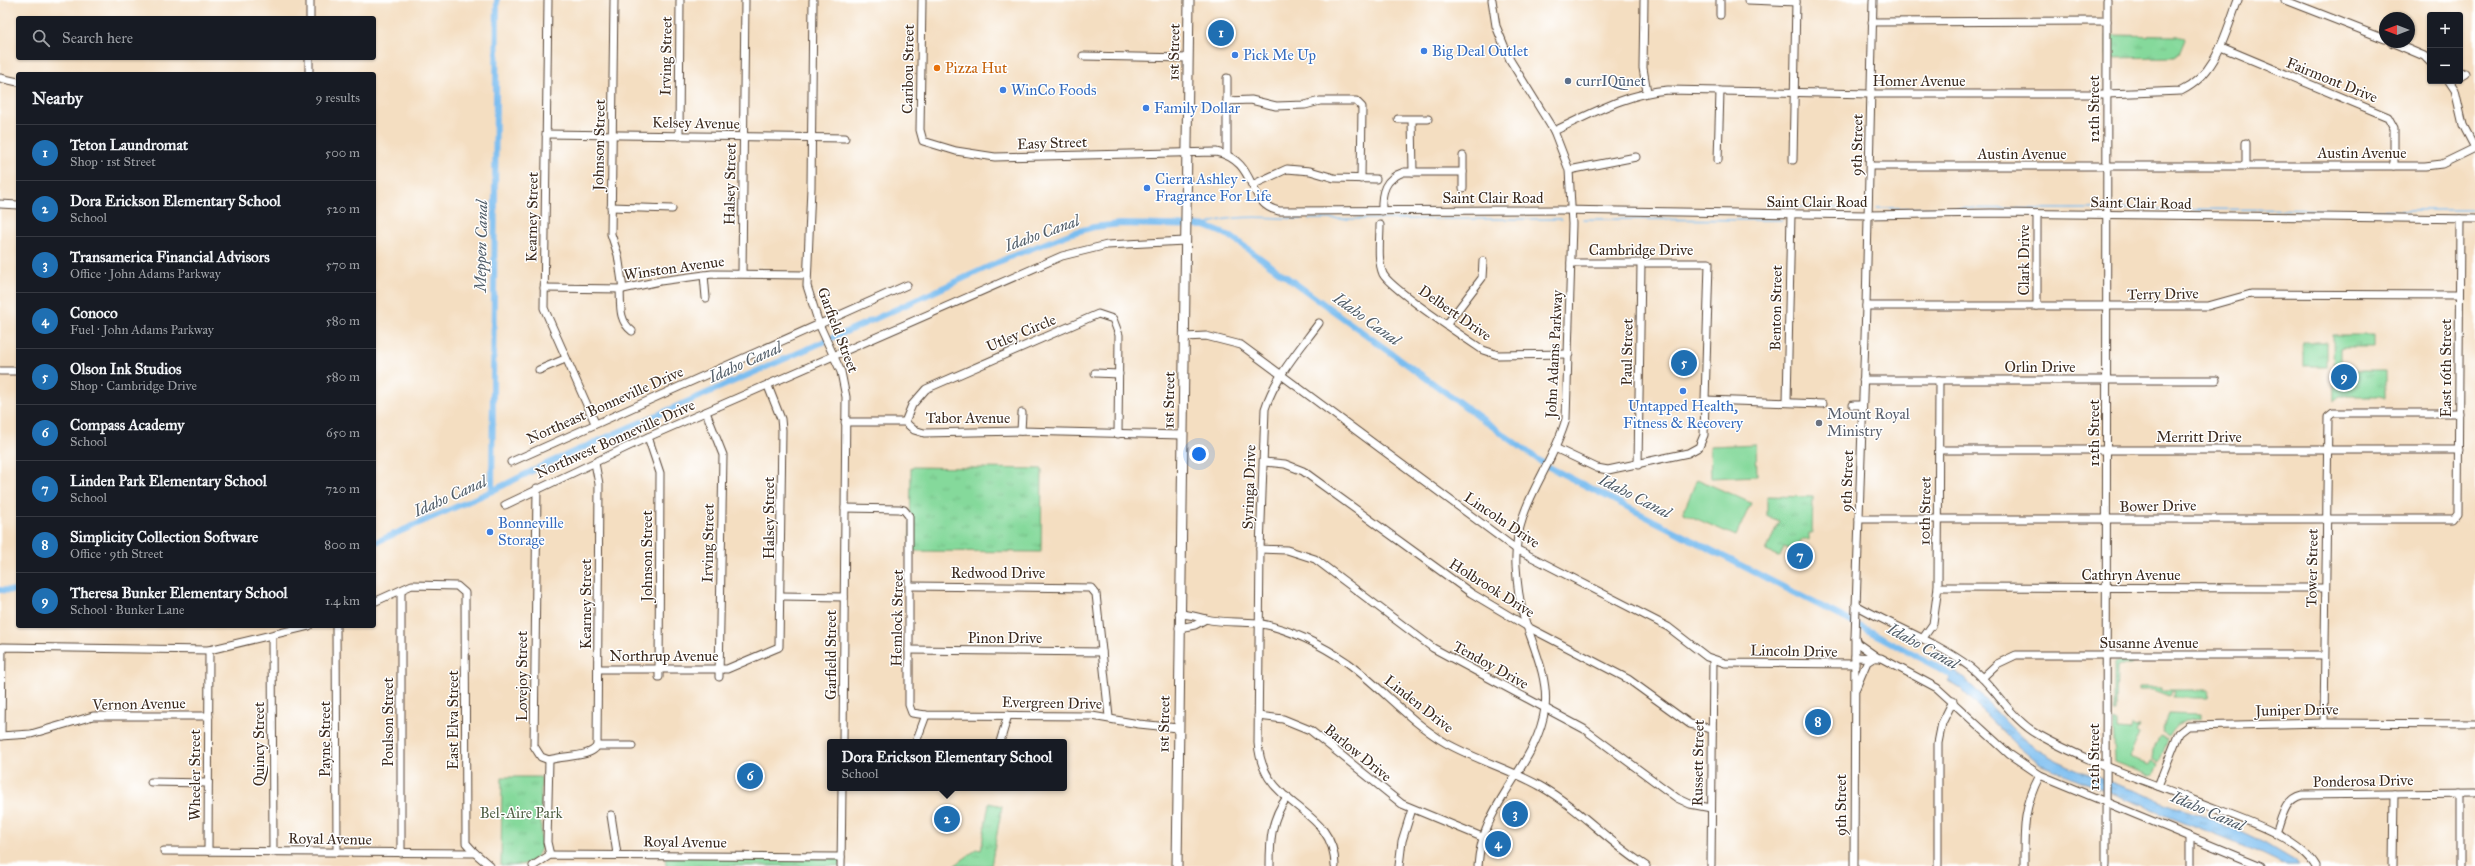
<!DOCTYPE html>
<meta charset="utf-8">
<style>
:root{--surface:#171b24;--page:#242831;--text:#f1f3f6;--muted:#9ea1a6;--line:#363941;--accent:#1f6fb2}
body{margin:0;font-family:"IM FELL Great Primer",serif;background:var(--page);color:var(--text)}
.controls{position:absolute;right:12px;top:12px;display:grid;overflow:hidden;border-radius:4px;box-shadow:0 1px 3px #0004}
.controls button{width:36px;height:36px;display:grid;place-items:center;padding:0;border:0;border-bottom:1px solid var(--line);background:var(--surface);color:var(--text);font:20px sans-serif}
.compass{position:absolute;left:2379px;top:12px;width:36px;height:36px;border-radius:50%;background:var(--surface);box-shadow:0 1px 3px #0004;rotate:270deg}
.you{position:absolute;left:1199px;top:454px;width:14px;height:14px;margin:-10px;border:3px solid #fff;border-radius:50%;background:#1a73e8;box-shadow:0 0 0 6px #1a73e833}
.badge{display:grid;place-items:center;width:26px;height:26px;border-radius:50%;background:var(--accent);color:#fff;font-size:13px;font-weight:700}
.pin{position:absolute;translate:-50% -50%;border:2px solid #fff;box-shadow:0 1px 4px #0006}
.popup{position:absolute;left:827px;top:739px;width:240px;height:52px;box-sizing:border-box;display:grid;place-content:center;border-radius:4px;background:var(--surface);filter:drop-shadow(0 1px 3px #0005);font-size:13px;white-space:nowrap;color:var(--muted)}
.popup b{font-size:15px;color:var(--text)}
.popup::after{content:'';position:absolute;left:50%;top:100%;margin-left:-8px;border:8px solid transparent;border-top-color:var(--surface)}
.list{margin:0;padding:0;list-style:none}
h2{display:flex;justify-content:space-between;align-items:center;height:52px;margin:0;padding:0 16px;font-size:17px}
h2 small{font-size:13px;font-weight:400;color:var(--muted)}
.list li{display:grid;grid-template-columns:26px 1fr auto;gap:12px;align-items:center;box-sizing:border-box;height:56px;padding:0 16px;border-top:1px solid var(--line)}
.list b{display:block;font-size:15px;white-space:nowrap}
.list p{margin:0;font-size:13px;white-space:nowrap;color:var(--muted)}
.list em{font-size:13px;font-style:normal;color:var(--muted)}
.icon{flex:none;width:22px;height:22px;fill:none;stroke:currentColor;stroke-width:2;stroke-linecap:round;stroke-linejoin:round}
.map{position:relative;flex:none;width:2475px;height:866px;overflow:hidden}
.search{position:absolute;background:var(--surface);box-shadow:0 1px 3px #0004;left:16px;top:16px;width:360px;height:44px;display:flex;align-items:center;gap:10px;box-sizing:border-box;padding:0 14px;border-radius:4px;color:var(--muted);font-size:15px}
.panel{position:absolute;background:var(--surface);box-shadow:0 1px 3px #0004;left:16px;top:72px;width:360px;height:556px;border-radius:4px}
.map>svg:first-child{display:block}
</style>
<div class="map">
<svg width="2475" height="866" viewBox="0 0 2475 866">
<defs>
<pattern id="park-tufts" width="24" height="20" patternUnits="userSpaceOnUse"><rect width="24" height="20" fill="#85d99b"/><path d="M3 7l-1-3M5 7V3M7 7l1-3M15 17l-1-3M17 17v-4M19 17l1-3" fill="none" stroke="#74ba85"/></pattern>
<pattern id="water-ripples" width="26" height="14" patternUnits="userSpaceOnUse"><rect width="26" height="14" fill="#7abdf0"/><path d="M2 4q2-2 4 0t4 0M15 11q2-2 4 0t4 0" fill="none" stroke="#659ac2"/></pattern>
</defs>
<rect width="100%" height="100%" fill="#fff"/>
<filter id="ink" filterUnits="userSpaceOnUse"><feTurbulence type="fractalNoise" baseFrequency=".025" numOctaves="2"/><feDisplacementMap in="SourceGraphic" scale="8" xChannelSelector="R" yChannelSelector="G"/><feConvolveMatrix kernelMatrix="1 2 1 2 8 2 1 2 1" color-interpolation-filters="sRGB"/></filter>
<filter id="wash" filterUnits="userSpaceOnUse"><feTurbulence type="fractalNoise" baseFrequency=".012" numOctaves="4" result="noise"/><feDisplacementMap in="SourceGraphic" scale="16" xChannelSelector="R" yChannelSelector="G"/><feGaussianBlur stdDeviation="0.9" result="paint"/><feColorMatrix in="noise" values="0 0 0 0 0 0 0 0 0 0 0 0 0 0 0 0 0 1.4 0 .05"/><feComposite in="paint" operator="in"/></filter>
<g filter="url(#wash)">
<rect width="100%" height="100%" fill="#f4dec1"/>
<!-- grass -->
<g fill="#85d99b" stroke="#60825c">
<path d="M1756,444l1,32 -46,2 -1,-32z"/>
<path d="M1697,479l54,24 -15,33 -53,-23z"/>
<path d="M2114,662h20l-2,4h-15l-1,45h-2z"/>
<path d="M2139,687h23v3h47l-1,8h-35l2,-6 -3,-1 -2,5 -16,-6h-15z"/>
<path d="M2168,713l33,1v4c-16,1 -24,5 -32,19l-7,-4z"/>
<path d="M2113,720l4,2v7l14,1 1,-5 4,2 4,-2 -3,6 3,2 -11,25 20,7 2,-4 7,3 -4,10 -5,1 -34,-13z"/>
<path d="M2160,737l8,3 -9,22 -7,-3 1,-10z"/>
</g>
<!-- park -->
<g fill="url(#park-tufts)" stroke="#60825c">
<path d="M2107,35l74,1 5,1 -7,17 -4,3 -68,1z"/>
<path d="M2333,335h41v13h-33v23h44v27l-5,-2h-41l-5,6z"/>
<rect x="2303" y="342" width="23" height="24"/>
<path d="M911,467l131,2 -1,83 -131,-1z"/>
<path d="M1767,496l46,1 -1,36h-3v7h-8l-5,12 -12,-5 -4,10 -14,-6 13,-30 -12,-5z"/>
<path d="M502,777h39v71c-6,18 -24,18 -40,18z"/>
<path d="M989,803l13,3 -11,60h-37l23,-17 4,1z"/>
<path d="M665,854l176,3v9h-175z"/>
</g>
<!-- water -->
<path fill="url(#water-ripples)" stroke="#5a7487" d="M1954,671c32,23 54,61 86,80 37,23 88,35 128,53 16,7 46,12 58,24h8l31,15 30,18 4,5h-12l-35,-17 -213,-85 -25,-21 -53,-54 -13,-8z"/>
<g fill="none" stroke-linecap="round" stroke-linejoin="round">
<!-- stream -->
<g stroke="#7abdf0" stroke-width="1.5">
<path d="M1792,207l59,1"/>
<path d="M1877,208l219,1"/>
<path d="M2114,209l357,1"/>
<path d="M1309,219h252"/>
<path d="M1583,219l199,1"/>
<path d="M1205,226c19,-13 73,-8 97,-7"/>
</g>
<!-- canal -->
<g stroke="#7abdf0" stroke-width="6">
<path d="M492,491l5,-491"/>
<path d="M374,543l118,-52 54,-27 320,-141 146,-67 60,-23 22,-6 26,-3 85,2 25,10 317,230 299,153 88,46 24,15"/>
<path d="M0,590l18,1"/>
</g>
</g>
</g>
<g filter="url(#ink)">
<g fill="none" stroke-linecap="round" stroke-linejoin="round">
<defs>
<g id="minor">
<path d="M548,0l-4,308 51,115"/>
<path d="M614,0l-3,234 7,21 5,34"/>
<path d="M813,0l-2,187 -4,99 12,38 22,48 5,25 -3,345"/>
<path d="M922,0l-2,130 3,11 33,10 39,6 221,-5c43,9 29,52 63,59l281,-1 308,5 123,-2 484,6"/>
<path d="M1644,0l-1,68 4,24"/>
<path d="M1748,0l48,2"/>
<path d="M2285,0l100,39"/>
<path d="M1720,15v-15"/>
<path d="M310,18v-18"/>
<path d="M1872,22l235,-1"/>
<path d="M2391,42l33,14 6,6"/>
<path d="M2221,47l167,70 6,11v38"/>
<path d="M1083,56l105,2"/>
<path d="M309,74v-16"/>
<path d="M2460,76l5,-3"/>
<path d="M0,78l18,4"/>
<path d="M2449,81l6,9 8,35 12,23"/>
<path d="M1227,101l24,-1 25,6 29,-1 15,-4h36l6,6 -1,72"/>
<path d="M1398,119h30"/>
<path d="M1412,120l1,52"/>
<path d="M1554,131c37,-17 73,-38 114,-41l203,4h236l74,-3c36,-17 44,-57 57,-91"/>
<path d="M546,134l299,4"/>
<path d="M679,136l1,-136"/>
<path d="M1227,155v-77"/>
<path d="M1463,156v32"/>
<path d="M1718,160l2,-69"/>
<path d="M1793,160l3,-160"/>
<path d="M2246,165v-22"/>
<path d="M1870,166h555l17,-2 33,-16"/>
<path d="M1569,170l67,-13"/>
<path d="M1252,185l35,-16 23,2 24,7 42,1"/>
<path d="M0,204l18,1"/>
<path d="M611,207l61,2"/>
<path d="M1382,211c-1,-19 3,-33 22,-39h59"/>
<path d="M1380,225c0,15 -3,35 3,49 7,14 82,64 100,76l15,5 71,-1"/>
<path d="M742,273l3,-273"/>
<path d="M704,275l2,23"/>
<path d="M544,288l79,1 37,-8 52,-7 95,1"/>
<path d="M620,289c1,16 -2,31 12,42"/>
<path d="M1866,306h342l43,-12 208,1"/>
<path d="M2037,306v-92"/>
<path d="M1319,323c-20,27 -44,54 -54,86l-5,140 -2,194c1,13 4,24 11,35 22,33 66,41 66,88"/>
<path d="M1447,324l35,-46 1,-17"/>
<path d="M1184,337l22,-1 35,9 275,204 152,78 39,30 18,6 130,1"/>
<path d="M539,370l26,-11"/>
<path d="M0,371h18"/>
<path d="M1095,373l24,1"/>
<path d="M1863,380h353"/>
<path d="M1705,400l118,4"/>
<path d="M1787,402l4,-188"/>
<path d="M1853,405h9"/>
<path d="M706,412l17,43 -4,222"/>
<path d="M845,422h60l9,8 10,3 97,-2 161,4"/>
<path d="M905,422l7,-17 14,-16 172,-75 15,5 6,16 -1,99"/>
<path d="M1021,431l1,-18"/>
<path d="M648,437l12,36 -1,204"/>
<path d="M1555,448l42,20 11,2 80,-17 11,-6 5,-12 5,-172h-138"/>
<path d="M1939,450h520"/>
<path d="M511,462l396,-177"/>
<path d="M1264,462l21,2 18,7 168,122 57,34 100,52 62,45 22,5"/>
<path d="M595,463l4,21 -2,262"/>
<path d="M1638,465l3,-201"/>
<path d="M537,488l-3,258 7,11 8,3"/>
<path d="M505,505l143,-68 414,-181 45,-11 78,-4"/>
<path d="M845,508l54,1 5,1 5,6v189l3,8 14,2 166,1 47,8 39,4"/>
<path d="M1859,519h595l4,-5 2,-295"/>
<path d="M1260,549l27,1 28,9 118,89 151,81 93,69 13,6 21,4"/>
<path d="M910,586l181,2 5,6 13,123"/>
<path d="M1938,587l387,1"/>
<path d="M781,596l63,1"/>
<path d="M374,602l38,-17 45,1 8,7 1,250 9,10"/>
<path d="M1856,605c38,22 79,36 114,62 26,20 40,52 69,68 48,27 103,44 154,65 34,14 105,34 123,66"/>
<path d="M1179,614c10,0 17,3 27,5 15,4 34,2 51,4 31,5 65,22 91,40 34,25 61,58 98,80 30,17 64,26 94,43 39,22 68,56 106,80"/>
<path d="M336,626l1,226"/>
<path d="M1179,628l16,-3 11,-6"/>
<path d="M272,636l1,216"/>
<path d="M1855,638l2,5 20,14"/>
<path d="M1923,638l10,-14 5,-37 1,-207"/>
<path d="M909,650l193,2"/>
<path d="M1855,657l26,1 56,30 72,66 31,21 221,91"/>
<path d="M598,669h129l52,-22 3,-217 -1,-11 -13,-33"/>
<path d="M1982,678l15,-14 19,-9h308"/>
<path d="M1856,688l11,-26 8,-5"/>
<path d="M1258,716l25,3 27,11 92,74 80,33"/>
<path d="M2324,723l4,-306 5,-4h126"/>
<path d="M0,736l31,-2 62,-18h116"/>
<path d="M1,736l1,-89 207,3 100,-24"/>
<path d="M916,742l10,-27"/>
<path d="M1000,742l8,-27"/>
<path d="M549,760l-2,82 3,13"/>
<path d="M549,760c14,-5 41,-2 48,-14h35"/>
<path d="M151,782l57,1"/>
<path d="M2158,786l21,-53 9,-7 136,-3 151,1"/>
<path d="M2460,793v73"/>
<path d="M611,815l6,39"/>
<path d="M2276,834c6,-16 8,-35 26,-39l173,-2"/>
<path d="M2190,838v28"/>
<path d="M164,851l311,2 15,13"/>
<path d="M208,851l1,-201"/>
<path d="M401,853v-262"/>
<path d="M533,866l17,-11 291,2"/>
<path d="M841,866l1,-78"/>
<path d="M1270,866c0,-27 1,-47 17,-69"/>
<path d="M1399,866l3,-25 10,-32"/>
<path d="M1478,866c4,-65 59,-99 67,-158 4,-31 -13,-64 -22,-94 -4,-15 -6,-32 -7,-48 -3,-60 35,-94 50,-147l6,-195 -3,-54 -15,-39 -44,-71 -14,-34 -4,-26"/>
<path d="M1711,866l2,-206"/>
<path d="M1854,866l1,-228 11,-332 7,-306"/>
<path d="M1938,866v-123l4,-20 11,-22"/>
<path d="M2024,866c0,-36 -1,-59 16,-91"/>
<path d="M2106,866l1,-866"/>
<path d="M2393,866l1,-72"/>
</g>
<path id="major" d="M1177,866l12,-866"/>
</defs>
<!-- minor casing -->
<use href="#minor" stroke="#574536" stroke-width="9"/>
<!-- major casing -->
<use href="#major" stroke="#574536" stroke-width="11"/>
<!-- minor -->
<use href="#minor" stroke="#fff" stroke-width="7"/>
<!-- major -->
<use href="#major" stroke="#fff" stroke-width="9"/>
</g>
</g>
<!-- markers -->
<g fill="#3f7fe0" stroke="#fff" stroke-width="1.5">
<circle cx="1424" cy="51" r="4"/>
<circle cx="1235" cy="55" r="4"/>
<circle cx="1003" cy="90" r="4"/>
<circle cx="1146" cy="108" r="4"/>
<circle cx="1147" cy="188" r="4"/>
<circle cx="1683" cy="391" r="4"/>
<circle cx="490" cy="532" r="4"/>
</g>
<circle fill="#e8710a" stroke="#fff" stroke-width="1.5" cx="937" cy="68" r="4"/>
<circle fill="#5c6f8a" stroke="#fff" stroke-width="1.5" cx="1568" cy="81" r="4"/>
<circle fill="#6b7280" stroke="#fff" stroke-width="1.5" cx="1819" cy="423" r="4"/>
<g text-anchor="middle" dominant-baseline="central" stroke-width="3" stroke-linejoin="round" paint-order="stroke">
<!-- shop labels -->
<g font-size="15" fill="#366cbe" stroke="#fff" text-anchor="start">
<text x="1432" y="51">Big Deal Outlet</text>
<text x="1243" y="55">Pick Me Up</text>
<text x="1011" y="90">WinCo Foods</text>
<text x="1154" y="108">Family Dollar</text>
<text x="1155" y="179">Cierra Ashley -<tspan x="1155" dy="17">Fragrance For Life</tspan></text>
<text x="1683" y="406" text-anchor="middle">Untapped Health,<tspan x="1683" dy="17">Fitness &amp; Recovery</tspan></text>
<text x="498" y="523">Bonneville<tspan x="498" dy="17">Storage</tspan></text>
</g>
<!-- street labels -->
<g font-size="15" fill="#3b2a1e" stroke="#fff">
<text transform="translate(1174 52) rotate(-89)">1st Street</text>
<text transform="translate(666 56) rotate(-89)">Irving Street</text>
<text transform="translate(908 69) rotate(-89)">Caribou Street</text>
<text transform="translate(2332 80) rotate(22)">Fairmont Drive</text>
<text x="1919" y="81">Homer Avenue</text>
<text transform="translate(2094 109) rotate(-90)">12th Street</text>
<text transform="translate(696 123) rotate(1)">Kelsey Avenue</text>
<text transform="translate(1052 143) rotate(-2)">Easy Street</text>
<text transform="translate(599 145) rotate(-89)">Johnson Street</text>
<text transform="translate(1857 145) rotate(-89)">9th Street</text>
<text x="2362" y="153">Austin Avenue</text>
<text x="2022" y="154">Austin Avenue</text>
<text transform="translate(730 184) rotate(-89)">Halsey Street</text>
<text x="1493" y="198">Saint Clair Road</text>
<text x="1817" y="202">Saint Clair Road</text>
<text transform="translate(2141 203) rotate(1)">Saint Clair Road</text>
<text transform="translate(532 217) rotate(-89)">Kearney Street</text>
<text x="1641" y="250">Cambridge Drive</text>
<text transform="translate(2024 260) rotate(-90)">Clark Drive</text>
<text transform="translate(674 268) rotate(-8)">Winston Avenue</text>
<text transform="translate(2163 294) rotate(-1)">Terry Drive</text>
<text transform="translate(1776 308) rotate(-89)">Benton Street</text>
<text transform="translate(1455 313) rotate(35)">Delbert Drive</text>
<text transform="translate(838 330) rotate(69)">Garfield Street</text>
<text transform="translate(1021 333) rotate(-23)">Utley Circle</text>
<text transform="translate(1627 352) rotate(-89)">Paul Street</text>
<text transform="translate(1554 354) rotate(-87)">John Adams Parkway</text>
<text x="2040" y="367">Orlin Drive</text>
<text transform="translate(2446 368) rotate(-90)">East 16th Street</text>
<text transform="translate(1169 400) rotate(-89)">1st Street</text>
<text transform="translate(605 405) rotate(-24)">Northeast Bonneville Drive</text>
<text x="968" y="418">Tabor Avenue</text>
<text transform="translate(2094 433) rotate(-90)">12th Street</text>
<text x="2199" y="437">Merritt Drive</text>
<text transform="translate(615 439) rotate(-24)">Northwest Bonneville Drive</text>
<text transform="translate(1847 481) rotate(-88)">9th Street</text>
<text transform="translate(1249 487) rotate(-88)">Syringa Drive</text>
<text transform="translate(2158 506) rotate(-1)">Bower Drive</text>
<text transform="translate(1925 511) rotate(-89)">10th Street</text>
<text transform="translate(769 518) rotate(-90)">Halsey Street</text>
<text transform="translate(1502 520) rotate(34)">Lincoln Drive</text>
<text transform="translate(708 543) rotate(-89)">Irving Street</text>
<text transform="translate(647 556) rotate(-90)">Johnson Street</text>
<text transform="translate(2312 568) rotate(-89)">Tower Street</text>
<text x="998" y="573">Redwood Drive</text>
<text x="2131" y="575">Cathryn Avenue</text>
<text transform="translate(1492 588) rotate(32)">Holbrook Drive</text>
<text transform="translate(586 604) rotate(-90)">Kearney Street</text>
<text transform="translate(897 618) rotate(-89)">Hemlock Street</text>
<text x="1005" y="638">Pinon Drive</text>
<text x="2149" y="643">Susanne Avenue</text>
<text transform="translate(1794 651) rotate(1)">Lincoln Drive</text>
<text transform="translate(831 655) rotate(-90)">Garfield Street</text>
<text x="664" y="656">Northrup Avenue</text>
<text transform="translate(1491 665) rotate(29)">Tendoy Drive</text>
<text transform="translate(522 676) rotate(-90)">Lovejoy Street</text>
<text transform="translate(1052 703) rotate(1)">Evergreen Drive</text>
<text transform="translate(139 704) rotate(-1)">Vernon Avenue</text>
<text transform="translate(1419 704) rotate(38)">Linden Drive</text>
<text transform="translate(2297 710) rotate(-1)">Juniper Drive</text>
<text transform="translate(453 720) rotate(-90)">East Elva Street</text>
<text transform="translate(388 722) rotate(-90)">Poulson Street</text>
<text transform="translate(1164 724) rotate(-89)">1st Street</text>
<text transform="translate(325 739) rotate(-90)">Payne Street</text>
<text transform="translate(259 744) rotate(-90)">Quincy Street</text>
<text transform="translate(1358 753) rotate(39)">Barlow Drive</text>
<text transform="translate(2094 757) rotate(-90)">12th Street</text>
<text transform="translate(1698 763) rotate(-89)">Russett Street</text>
<text transform="translate(195 775) rotate(-90)">Wheeler Street</text>
<text transform="translate(2363 781) rotate(-1)">Ponderosa Drive</text>
<text transform="translate(1841 805) rotate(-90)">9th Street</text>
<text transform="translate(330 839) rotate(1)">Royal Avenue</text>
<text transform="translate(685 842) rotate(1)">Royal Avenue</text>
</g>
<!-- food labels -->
<g font-size="15" fill="#c56008" stroke="#fff" text-anchor="start">
<text x="945" y="68">Pizza Hut</text>
</g>
<!-- service labels -->
<g font-size="15" fill="#4e5e75" stroke="#fff" text-anchor="start">
<text x="1576" y="81">currIQūnet</text>
</g>
<!-- worship labels -->
<g font-size="15" fill="#5b616d" stroke="#fff" text-anchor="start">
<text x="1827" y="414">Mount Royal<tspan x="1827" dy="17">Ministry</tspan></text>
</g>
<!-- park labels -->
<g font-size="15" fill="#515f44" stroke="#fff">
<text x="521" y="813">Bel-Aire Park</text>
</g>
<!-- water labels -->
<g font-size="16" font-style="italic" fill="#515d68" stroke="#fff">
<text transform="translate(1042 233) rotate(-20)">Idaho Canal</text>
<text transform="translate(481 246) rotate(-89)">Meppen Canal</text>
<text transform="translate(1367 319) rotate(36)">Idaho Canal</text>
<text transform="translate(745 362) rotate(-24)">Idaho Canal</text>
<text transform="translate(450 496) rotate(-24)">Idaho Canal</text>
<text transform="translate(1635 496) rotate(27)">Idaho Canal</text>
<text transform="translate(1923 646) rotate(29)">Idaho Canal</text>
<text transform="translate(2208 811) rotate(23)">Idaho Canal</text>
</g>
</g>
</svg>
<div class="controls">
<button>+</button>
<button>−</button>
</div>
<svg class="compass" viewBox="-18 -18 36 36"><path d="M0-13l5 13h-10z" fill="#e53935"/><path d="M0 13l5-13h-10z" fill="#9ea1a6"/></svg>
<div class="you"></div>
<div class="pin badge" style="left:1221px;top:33px">1</div>
<div class="pin badge" style="left:947px;top:819px">2</div>
<div class="popup"><b>Dora Erickson Elementary School</b>School</div>
<div class="pin badge" style="left:1515px;top:814px">3</div>
<div class="pin badge" style="left:1498px;top:844px">4</div>
<div class="pin badge" style="left:1684px;top:363px">5</div>
<div class="pin badge" style="left:750px;top:776px">6</div>
<div class="pin badge" style="left:1800px;top:556px">7</div>
<div class="pin badge" style="left:1818px;top:722px">8</div>
<div class="pin badge" style="left:2344px;top:377px">9</div>
<div class="search"><svg class="icon" aria-label="search" viewBox="0 0 24 24"><circle cx="10" cy="10" r="6"/><path d="M15 15l6 6"/></svg>Search here</div>
<section class="panel">
<h2>Nearby<small>9 results</small></h2>
<ul class="list">
<li><span class="badge">1</span><div><b>Teton Laundromat</b><p>Shop · 1st Street</p></div><em>500 m</em></li>
<li><span class="badge">2</span><div><b>Dora Erickson Elementary School</b><p>School</p></div><em>520 m</em></li>
<li><span class="badge">3</span><div><b>Transamerica Financial Advisors</b><p>Office · John Adams Parkway</p></div><em>570 m</em></li>
<li><span class="badge">4</span><div><b>Conoco</b><p>Fuel · John Adams Parkway</p></div><em>580 m</em></li>
<li><span class="badge">5</span><div><b>Olson Ink Studios</b><p>Shop · Cambridge Drive</p></div><em>580 m</em></li>
<li><span class="badge">6</span><div><b>Compass Academy</b><p>School</p></div><em>650 m</em></li>
<li><span class="badge">7</span><div><b>Linden Park Elementary School</b><p>School</p></div><em>720 m</em></li>
<li><span class="badge">8</span><div><b>Simplicity Collection Software</b><p>Office · 9th Street</p></div><em>800 m</em></li>
<li><span class="badge">9</span><div><b>Theresa Bunker Elementary School</b><p>School · Bunker Lane</p></div><em>1.4 km</em></li>
</ul>
</section>
</div>
